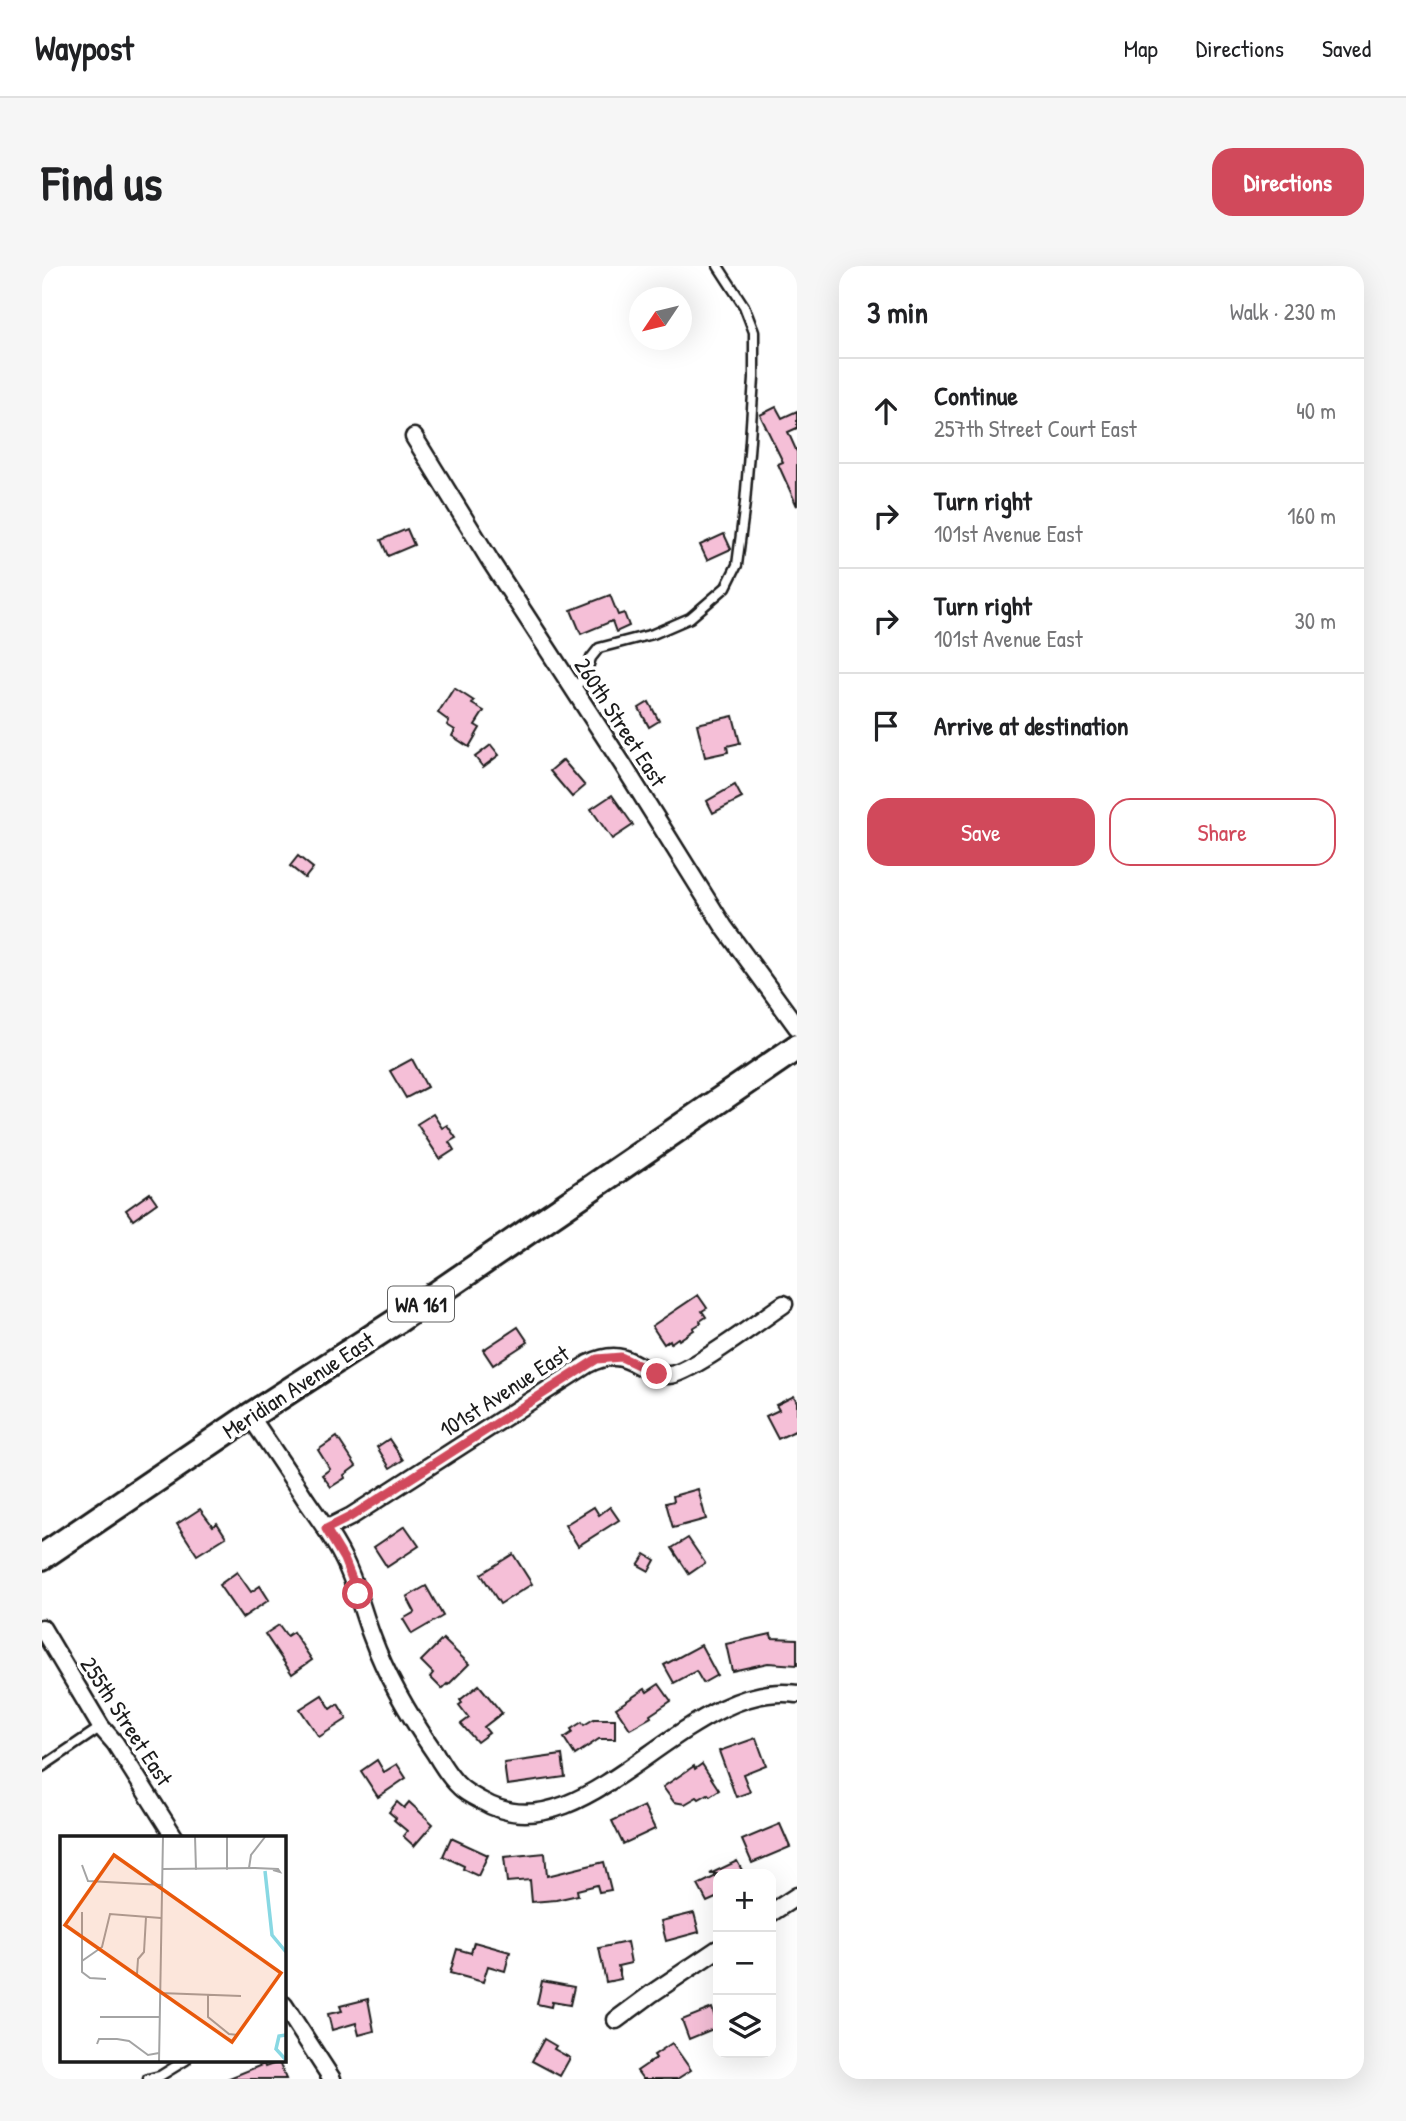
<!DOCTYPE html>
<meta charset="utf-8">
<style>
:root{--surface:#fff;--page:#f6f6f6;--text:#202124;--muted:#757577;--line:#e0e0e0;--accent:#d1495b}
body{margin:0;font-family:"Patrick Hand",sans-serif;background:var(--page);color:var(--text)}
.controls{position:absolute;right:21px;bottom:21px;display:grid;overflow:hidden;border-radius:14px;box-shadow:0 7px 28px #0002}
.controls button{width:63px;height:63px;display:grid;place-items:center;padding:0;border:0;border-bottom:2px solid var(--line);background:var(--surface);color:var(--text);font:35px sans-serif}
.compass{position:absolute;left:587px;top:21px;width:63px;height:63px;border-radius:50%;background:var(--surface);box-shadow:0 7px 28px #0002;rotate:235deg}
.stop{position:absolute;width:21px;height:21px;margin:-16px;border:5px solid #d1495b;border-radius:50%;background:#fff}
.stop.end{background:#d1495b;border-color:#fff;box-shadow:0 2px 7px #0008}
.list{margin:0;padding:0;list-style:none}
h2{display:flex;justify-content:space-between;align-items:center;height:91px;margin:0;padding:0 28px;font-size:30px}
h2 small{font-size:23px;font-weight:400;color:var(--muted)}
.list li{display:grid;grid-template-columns:46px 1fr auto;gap:21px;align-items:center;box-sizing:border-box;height:105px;padding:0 28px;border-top:2px solid var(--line)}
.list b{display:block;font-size:26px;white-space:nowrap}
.list p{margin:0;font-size:23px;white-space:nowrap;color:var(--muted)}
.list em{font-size:23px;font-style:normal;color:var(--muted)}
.actions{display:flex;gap:14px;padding:21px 28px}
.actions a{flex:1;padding:16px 0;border:2px solid var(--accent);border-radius:21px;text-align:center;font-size:24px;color:var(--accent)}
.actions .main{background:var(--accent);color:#fff}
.icon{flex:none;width:38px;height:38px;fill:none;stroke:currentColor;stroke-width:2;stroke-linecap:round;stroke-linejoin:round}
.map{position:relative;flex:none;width:755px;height:1813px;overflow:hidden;border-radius:21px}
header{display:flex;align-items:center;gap:42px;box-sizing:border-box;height:98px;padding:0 35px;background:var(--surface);border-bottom:2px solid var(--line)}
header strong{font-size:33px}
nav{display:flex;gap:38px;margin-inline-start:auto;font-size:24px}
.intro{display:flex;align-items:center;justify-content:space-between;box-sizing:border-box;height:168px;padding:0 42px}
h1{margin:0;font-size:49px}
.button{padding:18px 32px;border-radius:21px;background:var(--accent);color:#fff;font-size:24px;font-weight:700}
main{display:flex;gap:42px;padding:0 42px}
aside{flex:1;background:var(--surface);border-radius:21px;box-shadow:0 7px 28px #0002}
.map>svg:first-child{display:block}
</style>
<header>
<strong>Waypost</strong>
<nav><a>Map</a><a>Directions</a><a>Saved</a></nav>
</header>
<div class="intro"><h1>Find us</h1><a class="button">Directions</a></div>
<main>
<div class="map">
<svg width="755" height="1813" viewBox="0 0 755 1813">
<rect width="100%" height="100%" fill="#fff"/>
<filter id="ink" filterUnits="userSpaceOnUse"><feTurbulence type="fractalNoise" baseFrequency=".0143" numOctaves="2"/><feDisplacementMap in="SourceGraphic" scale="14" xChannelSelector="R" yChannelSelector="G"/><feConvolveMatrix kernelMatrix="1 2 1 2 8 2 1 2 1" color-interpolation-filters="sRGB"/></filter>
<g filter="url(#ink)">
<!-- building -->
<g fill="#f5bfd7" stroke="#1c1c1c" stroke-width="2">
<path d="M734,141l6,11 15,-7v17l-9,4 9,20v54l-19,-42 5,-2 -23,-47z"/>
<path d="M365,263l7,16 -26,11 -7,-16z"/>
<path d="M682,268l7,15 -24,11 -7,-15z"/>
<path d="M568,329l8,20 6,-2 5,13 -13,6 -4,-11 -31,13 -10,-24z"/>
<path d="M412,422l20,13 -2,3 12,7 -9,14 5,3 -11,19 -17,-11 3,-6 -8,-5 2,-4 -11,-8z"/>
<path d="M607,436l10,19 -10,6 -10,-19z"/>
<path d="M691,450l7,27 -13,3 1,6 -23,5 -8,-33z"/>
<path d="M449,479l8,10 -16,12 -8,-10z"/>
<path d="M521,494l22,26 -13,11 -22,-26z"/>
<path d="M693,519l7,13 -29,15 -6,-12z"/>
<path d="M570,529l21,30 -21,14 -21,-30z"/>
<path d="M256,590l15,12 -8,10 -15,-12z"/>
<path d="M370,793l15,28 -21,11 -16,-27z"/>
<path d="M391,848l9,14 5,-3 9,13 -7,4 5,8 -14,9 -23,-35z"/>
<path d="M108,927l7,10 -24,17 -7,-10z"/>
<path d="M656,1029l9,13 -5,3 4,6 -6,4 1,2 -8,5 1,2 -15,10 -1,-2 -7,5 -1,-3 -6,4 -12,-18z"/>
<path d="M476,1061l10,15 -35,23 -10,-15z"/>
<path d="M752,1130l3,6v28l-19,9 -12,-23 13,-6 -3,-5z"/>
<path d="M295,1171l19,29 -12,9 1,3 -14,9 -9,-12 8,-6 -12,-19z"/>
<path d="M347,1173l14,21 -13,8 -13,-21z"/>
<path d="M656,1223l8,30 -33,9 -7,-25 8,-2 -1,-5z"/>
<path d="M552,1241l5,8 11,-8 9,13 -41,26 -13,-21z"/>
<path d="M158,1243l13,17 4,-3 9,14 -29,18 -20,-31z"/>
<path d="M363,1260l14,20 -32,21 -13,-20z"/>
<path d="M646,1272l17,25 -16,11 -17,-26z"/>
<path d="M471,1288l19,30 -32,20 -19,-30z"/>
<path d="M603,1288l10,6 -6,11 -11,-6z"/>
<path d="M195,1306l14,20 9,-6 9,14 -27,18 -23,-33z"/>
<path d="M384,1320l17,30 -31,18 -9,-15 12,-7 -8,-15z"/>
<path d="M237,1359l8,11 6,-4 19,28 -20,14 -27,-40z"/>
<path d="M729,1368l1,4 25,1v26l-29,-2 -36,8 -6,-27z"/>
<path d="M401,1373l26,25 -21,21 -1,-1 -5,5 -12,-12 3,-4 -12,-12z"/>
<path d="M659,1379l16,30 -14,8 -7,-12 -22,12 -10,-18z"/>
<path d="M617,1418l12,17 -21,14 1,2 -21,12 -14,-21 29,-19 2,3z"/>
<path d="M437,1419l23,28 -18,14 5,6 -12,9 -16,-18 8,-6 -10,-13 3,-2 -2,-3z"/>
<path d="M280,1429l9,14 7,-5 9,15 -28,18 -19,-28z"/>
<path d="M552,1453h21v20h-16l-24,16 -11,-17 9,-6 -2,-3 11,-7 2,3z"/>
<path d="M714,1472l10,27 -23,9 7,18 -14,5 -17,-46z"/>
<path d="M520,1489l3,22 -58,8 -3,-22z"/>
<path d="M335,1494l7,12 13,-8 9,14 -28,19 -17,-26z"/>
<path d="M660,1498l17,26 -9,6 -2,-2 -9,5 -2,-2 -12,7 -11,-2 -11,-15 31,-21 1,3z"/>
<path d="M355,1536l7,6 5,-6 24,22 -19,22 -11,-10 4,-5 -13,-11 2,-2 -7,-6z"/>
<path d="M602,1540l11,23 -32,15 -11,-23z"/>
<path d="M738,1558l10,23 -38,16 -10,-23z"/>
<path d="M409,1572l37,17 -10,21 -15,-7 1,-3 -21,-10z"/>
<path d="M503,1587l2,23 57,-14 7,28 -12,2 -2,-7 -20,5 1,5 -22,5 -24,2 -2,-22 -23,2 -3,-25z"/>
<path d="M695,1595l7,13h-34z"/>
<path d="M676,1609v22l-11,5 -9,-17z"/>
<path d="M652,1647l5,19 -33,9 -5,-20z"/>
<path d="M432,1676l36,10 -5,19 -17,-5 -5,16 -33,-9 7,-24 14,4z"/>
<path d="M585,1676l4,21 -13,3 3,13 -15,3 -7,-34z"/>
<path d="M500,1715l32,6 -4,18 -18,-3 -1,5 -14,-3z"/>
<path d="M326,1733l6,32 -15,4 -3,-12 -24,7 -4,-16 14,-3 -2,-5z"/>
<path d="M670,1742l6,19 -29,12 -7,-19z"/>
<path d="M502,1773l12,7 -2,3 16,9 -10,18 -28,-15z"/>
<path d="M630,1777l19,27 -14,9h-34l-6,-8 19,-13 -2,-3z"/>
<path d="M237,1796l7,17h-59l37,-15 1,3z"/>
</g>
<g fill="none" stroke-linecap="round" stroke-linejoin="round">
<defs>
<g id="lane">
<path d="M531,423l12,-12 6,-19 8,-10 54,-14 37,-16 36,-31 11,-22 8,-62 5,-63 4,-62v-46l-10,-26 -26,-40"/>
<path d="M0,1501l59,-40"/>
<path d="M106,1813l12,-3 26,-16"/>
</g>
<g id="street">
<path d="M372,171l77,125 132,203 101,162 73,100"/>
<path d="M208,1150c19,28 38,56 56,84 13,19 27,37 37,58 13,25 19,53 29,79 15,41 38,80 63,116 7,12 15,25 25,34 6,6 15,10 22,14 102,60 204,-124 315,-107"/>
<path d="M284,1263l24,-12 238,-153c43,-21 48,12 81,11 21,-1 94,-57 115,-71"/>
<path d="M0,1362l59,99 14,16 60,95"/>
<path d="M729,1647l26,-17"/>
<path d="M242,1739l48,74"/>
<path d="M574,1754l35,-26 67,-45"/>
</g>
<path id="primary" d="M0,1291l208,-141 147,-95 400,-274"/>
</defs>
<!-- lane casing -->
<use href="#lane" stroke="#1c1c1c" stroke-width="13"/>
<!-- street casing -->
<use href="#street" stroke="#1c1c1c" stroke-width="21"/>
<!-- primary casing -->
<use href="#primary" stroke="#1c1c1c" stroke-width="30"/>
<!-- lane -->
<use href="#lane" stroke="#fff" stroke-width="8"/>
<!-- street -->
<use href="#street" stroke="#fff" stroke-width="16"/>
<!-- primary -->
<use href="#primary" stroke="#fff" stroke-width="24"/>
</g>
</g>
<g fill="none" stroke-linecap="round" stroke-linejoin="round" filter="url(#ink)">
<!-- route -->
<path stroke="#d1495b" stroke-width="9" d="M316,1328l-14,-35 -18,-30 24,-12 247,-158 24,-2 36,17"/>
</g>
<g text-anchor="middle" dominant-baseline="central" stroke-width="7" stroke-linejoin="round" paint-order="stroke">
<!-- shield labels -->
<rect fill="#fff" stroke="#606060" stroke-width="2" x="346" y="1020.5" width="66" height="35" rx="5"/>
<g font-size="21" font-weight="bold" fill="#1c1c1c">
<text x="379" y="1038">WA 161</text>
</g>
<!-- street labels -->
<g font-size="23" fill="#1c1c1c" stroke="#fff">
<text transform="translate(579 456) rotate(57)">260th Street East</text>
<text transform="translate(256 1119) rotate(-33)">Meridian Avenue East</text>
<text transform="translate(462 1125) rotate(-33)">101st Avenue East</text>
<text transform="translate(85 1455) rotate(57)">255th Street East</text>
</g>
</g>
<!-- overview -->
<g transform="translate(18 1570)">
<rect width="226" height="226" fill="#fff"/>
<path fill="none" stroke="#88d8e3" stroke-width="3.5" d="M205,35l7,64 14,17M226,199l-7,1 -3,13 10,11"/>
<path fill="none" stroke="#a4a4a4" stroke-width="2" d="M135,0l1,34M167,0v34M22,29l6,16 74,4M189,32l2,-13 14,-18M102,33l93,-1 23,1 2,3 -7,-2M22,76v60l8,6 16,1M22,125l20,-14 8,-33 51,4M77,138l1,-15 6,-7 2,-35M100,157l81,3M148,158v23l21,17 9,1M40,181h60M37,208l2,-5h18l12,2 19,14 11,-2M99,226l4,-226"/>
<path fill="#e8590c" fill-opacity="0.15" stroke="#e8590c" stroke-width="3.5" d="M54,19l167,118 -49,69 -167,-117z"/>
<rect width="226" height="226" fill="none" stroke="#1c1c1c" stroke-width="3.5"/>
</g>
</svg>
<div class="controls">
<button>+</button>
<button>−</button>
<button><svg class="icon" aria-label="layers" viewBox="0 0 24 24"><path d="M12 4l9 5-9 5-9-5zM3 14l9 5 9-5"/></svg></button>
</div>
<svg class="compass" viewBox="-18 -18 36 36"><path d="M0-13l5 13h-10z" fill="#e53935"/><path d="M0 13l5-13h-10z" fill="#757577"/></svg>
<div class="stop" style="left:316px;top:1328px"></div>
<div class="stop end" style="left:615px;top:1108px"></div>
</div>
<aside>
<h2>3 min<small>Walk · 230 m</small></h2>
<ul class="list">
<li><svg class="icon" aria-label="ahead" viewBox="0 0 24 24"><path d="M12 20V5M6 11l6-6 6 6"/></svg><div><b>Continue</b><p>257th Street Court East</p></div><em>40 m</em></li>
<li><svg class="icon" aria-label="right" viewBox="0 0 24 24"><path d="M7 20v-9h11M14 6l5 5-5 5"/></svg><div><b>Turn right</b><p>101st Avenue East</p></div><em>160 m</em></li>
<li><svg class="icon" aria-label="right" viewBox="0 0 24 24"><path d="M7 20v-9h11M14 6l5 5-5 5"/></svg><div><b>Turn right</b><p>101st Avenue East</p></div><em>30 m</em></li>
<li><svg class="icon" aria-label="arrive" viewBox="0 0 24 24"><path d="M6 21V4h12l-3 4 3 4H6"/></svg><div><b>Arrive at destination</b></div></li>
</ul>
<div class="actions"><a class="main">Save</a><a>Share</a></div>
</aside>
</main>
